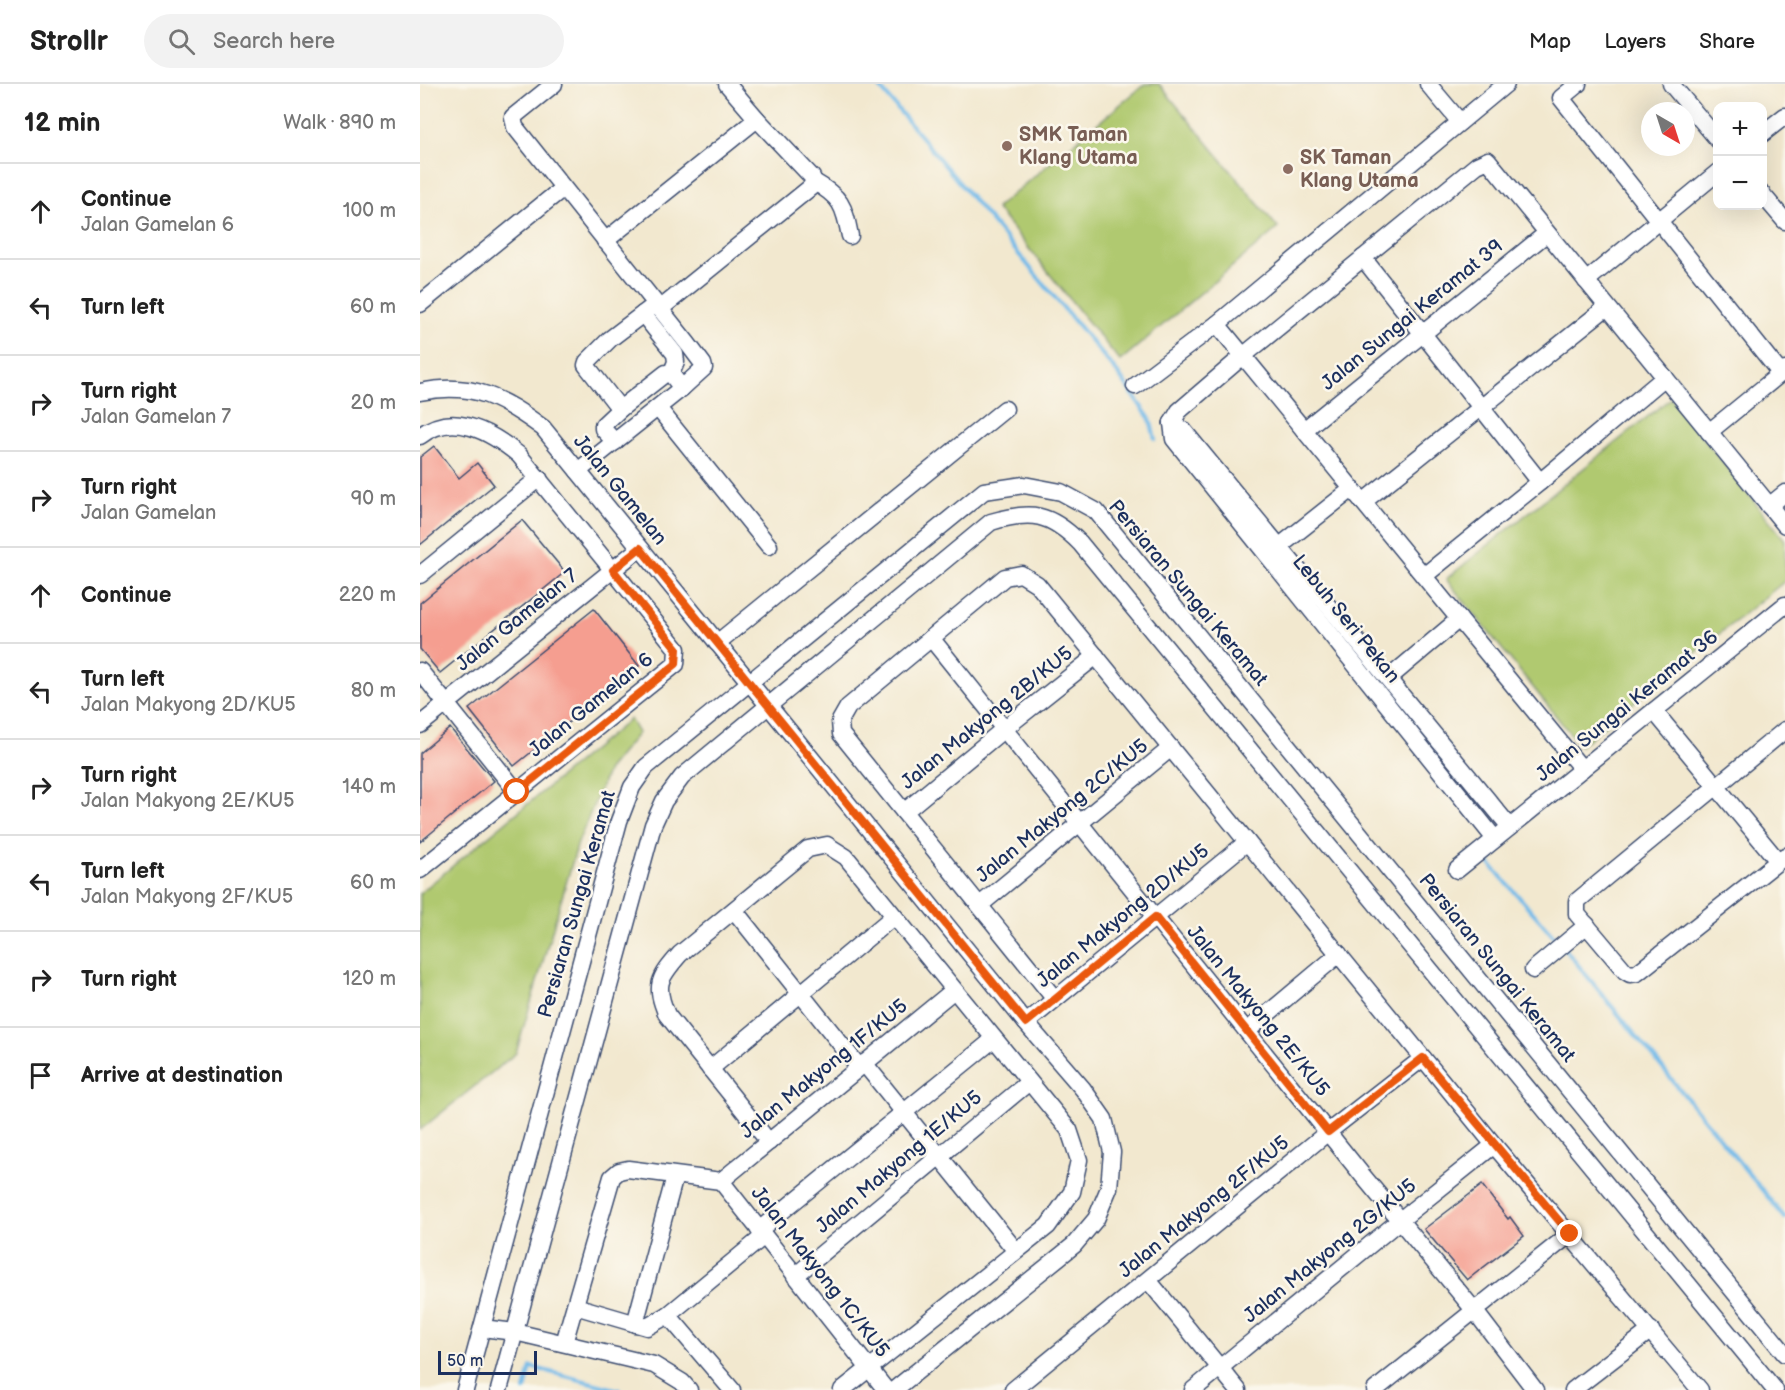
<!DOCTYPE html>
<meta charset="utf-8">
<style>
:root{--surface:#fff;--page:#f2f2f2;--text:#222;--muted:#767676;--line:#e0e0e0}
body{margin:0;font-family:"Balsamiq Sans",sans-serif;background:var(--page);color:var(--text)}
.controls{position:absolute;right:18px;top:18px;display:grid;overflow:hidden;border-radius:12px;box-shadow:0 6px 24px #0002}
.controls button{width:54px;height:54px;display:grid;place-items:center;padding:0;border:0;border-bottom:2px solid var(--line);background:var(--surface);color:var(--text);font:30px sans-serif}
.compass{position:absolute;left:1221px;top:18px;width:54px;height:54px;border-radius:50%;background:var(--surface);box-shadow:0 6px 24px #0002;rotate:141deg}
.scale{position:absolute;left:18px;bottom:15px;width:99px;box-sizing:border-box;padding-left:6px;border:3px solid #1b2f5e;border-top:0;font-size:16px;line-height:21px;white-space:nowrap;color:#1b2f5e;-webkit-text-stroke:4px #fbf7ec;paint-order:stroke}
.stop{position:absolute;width:18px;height:18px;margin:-14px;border:4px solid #ea580c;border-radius:50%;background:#fff}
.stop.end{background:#ea580c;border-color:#fff;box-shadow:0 2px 6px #0008}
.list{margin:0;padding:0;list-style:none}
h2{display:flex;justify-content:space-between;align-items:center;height:78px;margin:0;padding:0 24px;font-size:26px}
h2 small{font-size:20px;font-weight:400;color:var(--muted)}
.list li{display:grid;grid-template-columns:39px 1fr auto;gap:18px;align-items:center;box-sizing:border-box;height:96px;padding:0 24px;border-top:2px solid var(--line)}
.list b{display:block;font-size:22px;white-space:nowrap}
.list p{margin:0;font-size:20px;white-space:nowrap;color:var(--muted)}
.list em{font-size:20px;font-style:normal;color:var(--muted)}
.icon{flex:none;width:33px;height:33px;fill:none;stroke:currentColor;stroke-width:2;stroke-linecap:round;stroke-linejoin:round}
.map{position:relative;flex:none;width:1365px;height:1306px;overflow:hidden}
header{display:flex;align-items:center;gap:36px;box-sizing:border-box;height:84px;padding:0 30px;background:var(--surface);border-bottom:2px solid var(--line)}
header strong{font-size:28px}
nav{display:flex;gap:33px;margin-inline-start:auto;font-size:21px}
.search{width:420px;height:54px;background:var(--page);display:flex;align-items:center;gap:15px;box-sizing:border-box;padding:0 21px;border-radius:33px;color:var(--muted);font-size:22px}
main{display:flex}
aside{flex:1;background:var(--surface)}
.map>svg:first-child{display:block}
</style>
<header>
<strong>Strollr</strong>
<div class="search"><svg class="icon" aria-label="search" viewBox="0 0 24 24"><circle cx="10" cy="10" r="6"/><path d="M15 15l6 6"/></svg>Search here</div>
<nav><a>Map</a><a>Layers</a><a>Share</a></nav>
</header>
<main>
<aside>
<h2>12 min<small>Walk · 890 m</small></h2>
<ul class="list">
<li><svg class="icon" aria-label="ahead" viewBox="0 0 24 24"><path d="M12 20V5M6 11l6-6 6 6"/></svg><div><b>Continue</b><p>Jalan Gamelan 6</p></div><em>100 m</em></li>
<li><svg class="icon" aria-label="left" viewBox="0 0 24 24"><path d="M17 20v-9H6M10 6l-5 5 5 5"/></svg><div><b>Turn left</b></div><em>60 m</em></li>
<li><svg class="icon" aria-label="right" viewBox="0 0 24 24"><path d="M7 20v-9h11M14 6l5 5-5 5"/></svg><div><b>Turn right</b><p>Jalan Gamelan 7</p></div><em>20 m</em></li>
<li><svg class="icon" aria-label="right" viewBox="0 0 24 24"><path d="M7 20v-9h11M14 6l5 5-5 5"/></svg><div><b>Turn right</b><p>Jalan Gamelan</p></div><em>90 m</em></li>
<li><svg class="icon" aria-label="ahead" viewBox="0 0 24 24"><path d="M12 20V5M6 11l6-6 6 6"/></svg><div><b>Continue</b></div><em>220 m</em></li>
<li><svg class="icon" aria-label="left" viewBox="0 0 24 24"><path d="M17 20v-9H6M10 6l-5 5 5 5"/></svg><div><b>Turn left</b><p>Jalan Makyong 2D/KU5</p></div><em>80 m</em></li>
<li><svg class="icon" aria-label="right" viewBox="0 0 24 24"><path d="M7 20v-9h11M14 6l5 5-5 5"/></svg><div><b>Turn right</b><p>Jalan Makyong 2E/KU5</p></div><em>140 m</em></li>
<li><svg class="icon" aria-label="left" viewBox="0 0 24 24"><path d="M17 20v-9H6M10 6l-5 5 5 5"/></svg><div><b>Turn left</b><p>Jalan Makyong 2F/KU5</p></div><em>60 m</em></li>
<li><svg class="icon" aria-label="right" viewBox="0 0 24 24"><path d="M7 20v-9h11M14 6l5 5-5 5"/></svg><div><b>Turn right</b></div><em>120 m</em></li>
<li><svg class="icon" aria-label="arrive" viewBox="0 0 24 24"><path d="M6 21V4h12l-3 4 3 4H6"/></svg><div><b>Arrive at destination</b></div></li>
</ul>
</aside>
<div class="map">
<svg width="1365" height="1306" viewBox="0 0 1365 1306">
<rect width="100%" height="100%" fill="#fbf7ec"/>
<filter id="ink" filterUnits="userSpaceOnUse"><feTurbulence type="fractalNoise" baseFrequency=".0167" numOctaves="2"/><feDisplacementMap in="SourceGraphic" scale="12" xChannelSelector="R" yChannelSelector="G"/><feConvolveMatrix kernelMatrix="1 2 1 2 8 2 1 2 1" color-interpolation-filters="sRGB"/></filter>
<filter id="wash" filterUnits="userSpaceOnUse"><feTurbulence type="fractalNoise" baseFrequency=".008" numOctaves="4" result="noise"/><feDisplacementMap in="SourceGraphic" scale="24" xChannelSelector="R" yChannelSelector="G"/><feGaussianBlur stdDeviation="1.35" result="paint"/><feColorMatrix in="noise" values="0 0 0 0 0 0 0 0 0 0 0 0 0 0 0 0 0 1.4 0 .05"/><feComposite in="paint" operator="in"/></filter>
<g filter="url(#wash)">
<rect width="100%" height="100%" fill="#f2e8cf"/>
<!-- green -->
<g fill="#b0c96f" stroke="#667c66" stroke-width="1.5">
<path d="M725,0h14l119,144 -158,133 -124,-153z"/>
<path d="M1251,314l114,142v41l-205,165 -134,-167z"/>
<path d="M210,635l8,14 -30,37 -30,73 -62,210 -96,77v-237z"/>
</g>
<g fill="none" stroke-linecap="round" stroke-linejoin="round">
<!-- stream -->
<g stroke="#71bae9" stroke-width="4">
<path d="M457,0l239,287 34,48 5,20"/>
<path d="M1068,778l72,81"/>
<path d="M1145,865l220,269"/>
<path d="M105,1306l6,-23 88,23"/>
</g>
</g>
<g id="blocks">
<!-- building -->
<g fill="#f59e90">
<path d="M14,362l25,32 18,-15 17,22 -74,60v-88z"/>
<path d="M102,436l43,52 -125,101 -20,-24v-46z"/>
<path d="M174,525l45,57 -125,100 -45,-57z"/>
<path d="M30,644l44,53 -74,61v-89z"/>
<path d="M1062,1101l26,34 2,-2 14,19 -57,44 -43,-51z"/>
</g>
</g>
</g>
<g filter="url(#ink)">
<use href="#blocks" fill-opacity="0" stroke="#3b4b6f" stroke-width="1.5"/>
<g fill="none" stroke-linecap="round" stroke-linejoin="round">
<defs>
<g id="minor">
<path d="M134,0l-41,33 2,10 173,217 15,20 1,4 -22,20 -104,83"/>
<path d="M1008,0l32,38"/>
<path d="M1158,0l-17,14 220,276"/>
<path d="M1251,0l47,56"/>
<path d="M1342,50l23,-18"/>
<path d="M393,97c28,16 31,24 37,55"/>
<path d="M1342,110l23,27"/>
<path d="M185,157l152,-122"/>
<path d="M943,174l177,224"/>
<path d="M1166,197l132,-109"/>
<path d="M0,220l143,-116"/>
<path d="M240,225l151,-122 2,-6 -1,-4 -55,-58 -30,-35"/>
<path d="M223,230l32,40 1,8 -5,12"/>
<path d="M797,240l365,445"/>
<path d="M715,302l82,-62 289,-240"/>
<path d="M0,308c53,-11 82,6 123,36l483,595 57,66 21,30 8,33 -3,36 -13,31 -22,26 -180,145"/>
<path d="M238,324l111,138"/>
<path d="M200,325l-31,-40 -3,-4 1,-3 23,-23 46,-35"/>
<path d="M752,339l7,-12 64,-55 234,-191 11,-5 297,365"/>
<path d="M752,339l2,16 321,400"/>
<path d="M752,339l12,8 326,396"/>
<path d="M884,346l243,-197"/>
<path d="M1289,348l76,-62"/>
<path d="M0,352c33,-26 71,-4 99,19l158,194 -1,15 -256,206"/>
<path d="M195,358l-12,-13v-4l17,-16 46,-36 5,1 11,14"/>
<path d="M943,418l244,-195"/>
<path d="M1349,422l16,-13"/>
<path d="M860,462l72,-57"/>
<path d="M0,491l119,-97"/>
<path d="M1004,492l116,-94 125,-105"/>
<path d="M511,554l432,538 111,134 61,80"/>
<path d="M297,559l288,-234"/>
<path d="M0,587l97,121"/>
<path d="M969,594l70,-59"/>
<path d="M1234,627l124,150"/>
<path d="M0,641l220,-177"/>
<path d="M1365,646l-208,171v13l48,57 5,3 7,-1 148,-117"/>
<path d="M484,728l100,-83 92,-73"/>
<path d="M1037,786l328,-265"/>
<path d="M560,821l191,-157"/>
<path d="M314,826l125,157"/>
<path d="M1113,886l54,-45"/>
<path d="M634,914l-213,-264 -1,-13 8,-14 157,-130 16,-3 16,10 457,561 206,245"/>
<path d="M606,939l221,-181"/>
<path d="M827,947l92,-77"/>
<path d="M444,979l152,188"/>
<path d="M290,985l184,-153"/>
<path d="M349,1058l-102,-127c-13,-30 -8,-37 13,-61l128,-105 19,-4 19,12 223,273 10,30 -7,32 -24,34 -206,164"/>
<path d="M301,1097l233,-191"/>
<path d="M301,1097l165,209"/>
<path d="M339,1146l235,-191"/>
<path d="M375,1192l234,-194"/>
<path d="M728,1196l90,110"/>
<path d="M155,1222l72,21 21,-12 96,-79"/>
<path d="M248,1231l64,75"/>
<path d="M215,1240l40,-148"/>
<path d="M62,1244l33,4 139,33 28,17 7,8"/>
<path d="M144,1259l48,-166 7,-6 9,-2 93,12"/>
<path d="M45,1306l154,-569 13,-34 14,-20 338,-276 40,-6 37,7 35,19 689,843"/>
<path d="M79,1306l154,-565 11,-24 18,-24 309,-255c40,-12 59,-9 89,21l695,847"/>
<path d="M593,1306l315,-258 95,-74"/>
<path d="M773,1306l206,-169 95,-76"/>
<path d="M955,1306l195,-156"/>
<path d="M1153,1306l78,-60"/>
</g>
</defs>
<!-- minor casing -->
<use href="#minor" stroke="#3b4b6f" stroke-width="19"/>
<!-- minor -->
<use href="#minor" stroke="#fff" stroke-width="16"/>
</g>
</g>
<g fill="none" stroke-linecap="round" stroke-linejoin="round" filter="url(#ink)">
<!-- route -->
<path stroke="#ea580c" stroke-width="8" d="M97,708l159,-128 1,-15 -64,-79 27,-22 386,475 129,-106 173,215 95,-74 147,176"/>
</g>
<!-- markers -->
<g fill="#8d6e63" stroke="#fbf7ec" stroke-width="2">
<circle cx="587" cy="62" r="6"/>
<circle cx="868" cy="85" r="6"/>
</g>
<g text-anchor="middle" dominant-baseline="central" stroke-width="5" stroke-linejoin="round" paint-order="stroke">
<!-- education labels -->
<g font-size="20" font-weight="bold" fill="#785e54" stroke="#fbf7ec" text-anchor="start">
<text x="599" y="51">SMK Taman<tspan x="599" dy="23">Klang Utama</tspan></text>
<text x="880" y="74">SK Taman<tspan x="880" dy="23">Klang Utama</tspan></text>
</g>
<!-- street labels -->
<g font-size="20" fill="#1b2f5e" stroke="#fbf7ec">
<text transform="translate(992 231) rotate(-39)">Jalan Sungai Keramat 39</text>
<text transform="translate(200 406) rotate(51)">Jalan Gamelan</text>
<text transform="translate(768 509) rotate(50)">Persiaran Sungai Keramat</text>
<text transform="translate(926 535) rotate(51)">Lebuh Seri Pekan</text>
<text transform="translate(97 536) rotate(-39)">Jalan Gamelan 7</text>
<text transform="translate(171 621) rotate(-39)">Jalan Gamelan 6</text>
<text transform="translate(1207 622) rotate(-39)">Jalan Sungai Keramat 36</text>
<text transform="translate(567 634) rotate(-39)">Jalan Makyong 2B/KU5</text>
<text transform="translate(642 727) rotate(-39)">Jalan Makyong 2C/KU5</text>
<text transform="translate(157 820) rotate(-74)">Persiaran Sungai Keramat</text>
<text transform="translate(703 832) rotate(-39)">Jalan Makyong 2D/KU5</text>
<text transform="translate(1077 884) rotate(51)">Persiaran Sungai Keramat</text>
<text transform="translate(838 927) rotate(51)">Jalan Makyong 2E/KU5</text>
<text transform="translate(404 985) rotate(-39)">Jalan Makyong 1F/KU5</text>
<text transform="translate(479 1078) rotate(-40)">Jalan Makyong 1E/KU5</text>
<text transform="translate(784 1123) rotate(-39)">Jalan Makyong 2F/KU5</text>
<text transform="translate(910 1167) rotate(-39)">Jalan Makyong 2G/KU5</text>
<text transform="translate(400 1188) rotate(52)">Jalan Makyong 1C/KU5</text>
</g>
</g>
</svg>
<div class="controls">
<button>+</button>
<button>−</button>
</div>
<svg class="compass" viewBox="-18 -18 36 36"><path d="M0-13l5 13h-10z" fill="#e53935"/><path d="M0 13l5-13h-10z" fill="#767676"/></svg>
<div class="scale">50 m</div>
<div class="stop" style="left:97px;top:708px"></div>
<div class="stop end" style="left:1150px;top:1150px"></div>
</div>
</main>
